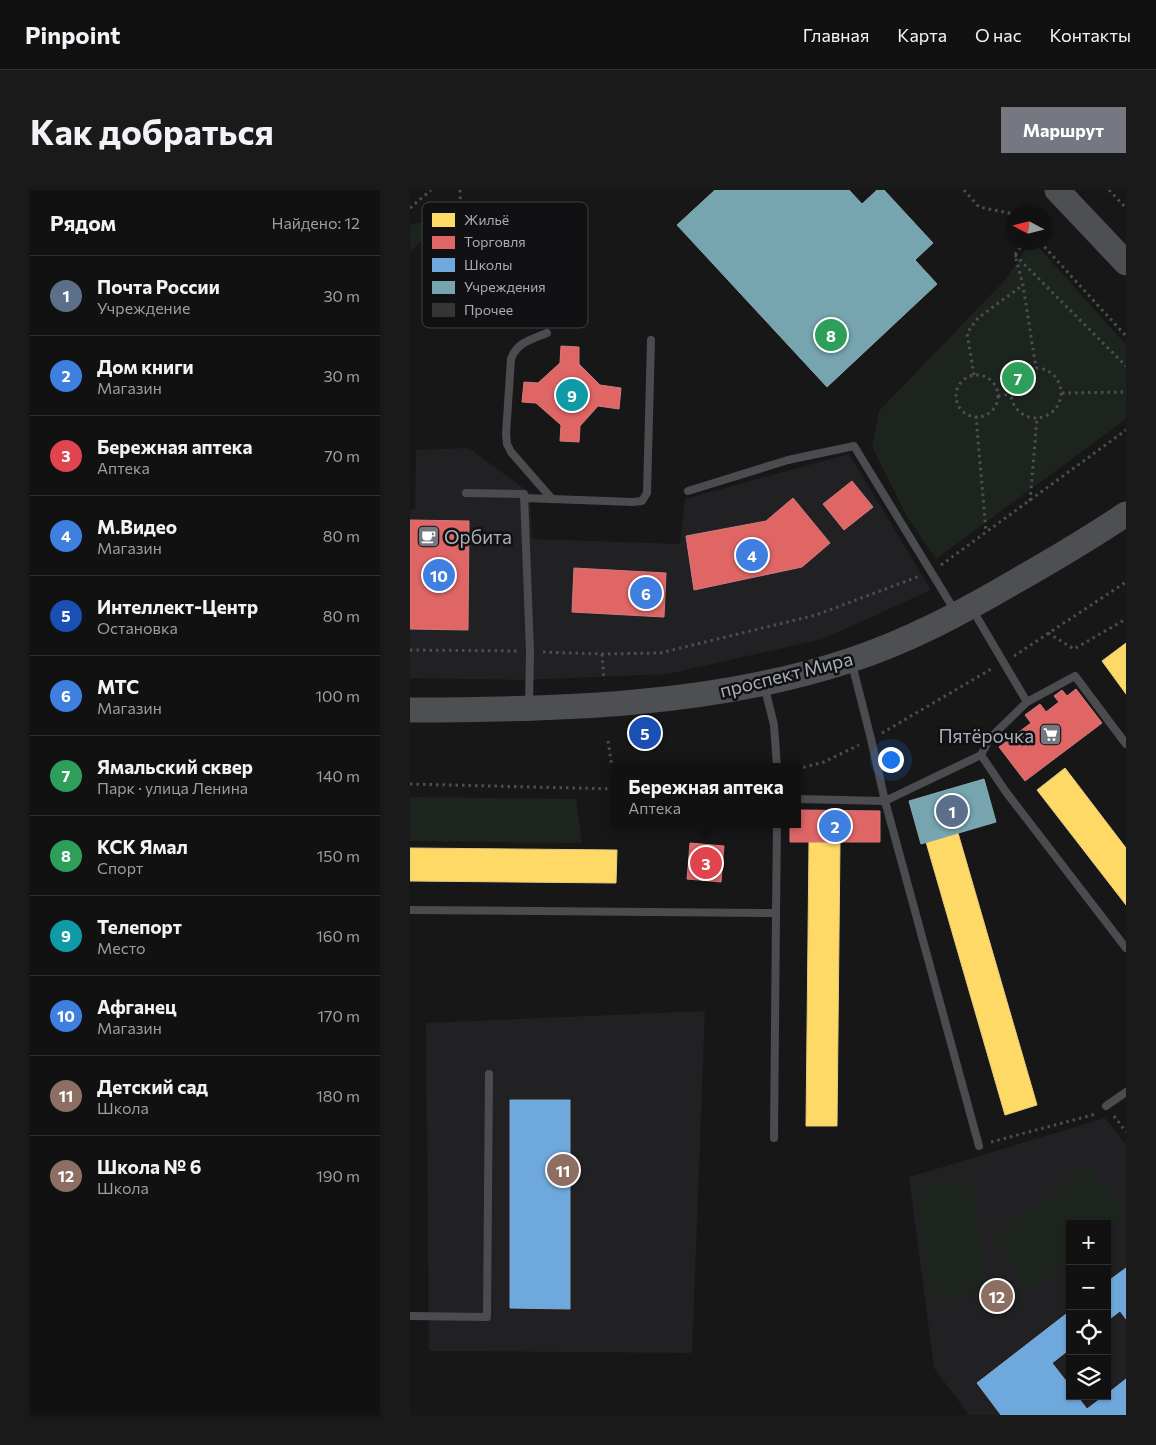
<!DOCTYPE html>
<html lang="ru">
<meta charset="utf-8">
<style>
:root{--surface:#111;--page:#1a1a1a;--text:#f1f3f6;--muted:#9c9d9f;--line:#303131;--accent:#757880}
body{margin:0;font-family:Commissioner,sans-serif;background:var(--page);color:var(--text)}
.controls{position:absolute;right:15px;bottom:15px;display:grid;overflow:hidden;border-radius:0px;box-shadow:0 1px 4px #0004}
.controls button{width:45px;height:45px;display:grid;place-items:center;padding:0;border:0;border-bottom:1px solid var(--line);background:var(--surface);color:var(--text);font:25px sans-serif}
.compass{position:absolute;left:596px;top:15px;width:45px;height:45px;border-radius:50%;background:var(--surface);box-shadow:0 1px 4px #0004;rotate:277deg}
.you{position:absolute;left:480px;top:569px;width:18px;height:18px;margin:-12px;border:4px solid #fff;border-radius:50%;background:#1a73e8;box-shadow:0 0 0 8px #1a73e833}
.badge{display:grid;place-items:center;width:32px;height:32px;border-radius:50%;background:var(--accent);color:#fff;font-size:16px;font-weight:700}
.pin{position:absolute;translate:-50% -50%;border:2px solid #fff;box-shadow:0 1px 5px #0006}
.popup{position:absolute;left:201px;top:573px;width:190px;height:65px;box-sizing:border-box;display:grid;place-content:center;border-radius:0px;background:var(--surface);filter:drop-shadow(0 1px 4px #0005);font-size:16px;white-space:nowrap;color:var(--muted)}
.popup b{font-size:19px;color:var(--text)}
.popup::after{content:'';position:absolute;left:50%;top:100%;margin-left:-10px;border:10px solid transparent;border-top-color:var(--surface)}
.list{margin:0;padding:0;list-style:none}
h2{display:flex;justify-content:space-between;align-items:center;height:65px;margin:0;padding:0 20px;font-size:21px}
h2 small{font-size:16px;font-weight:400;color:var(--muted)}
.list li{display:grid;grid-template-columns:32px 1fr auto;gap:15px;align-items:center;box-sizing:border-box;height:80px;padding:0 20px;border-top:1px solid var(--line)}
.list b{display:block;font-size:19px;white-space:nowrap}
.list p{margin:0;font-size:16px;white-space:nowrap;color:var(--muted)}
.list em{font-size:16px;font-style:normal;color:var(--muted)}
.icon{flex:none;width:28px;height:28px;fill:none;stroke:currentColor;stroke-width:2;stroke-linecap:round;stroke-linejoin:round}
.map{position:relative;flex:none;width:716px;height:1225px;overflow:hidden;border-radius:0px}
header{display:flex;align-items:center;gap:30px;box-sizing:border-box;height:70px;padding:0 25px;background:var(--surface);border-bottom:1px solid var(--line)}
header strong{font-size:24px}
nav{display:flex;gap:28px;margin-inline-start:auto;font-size:18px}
.intro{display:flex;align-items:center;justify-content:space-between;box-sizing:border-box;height:120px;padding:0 30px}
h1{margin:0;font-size:35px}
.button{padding:12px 22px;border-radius:0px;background:var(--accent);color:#fff;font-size:18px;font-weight:700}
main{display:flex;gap:30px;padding:0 30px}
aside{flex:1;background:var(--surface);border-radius:0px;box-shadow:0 1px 4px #0004}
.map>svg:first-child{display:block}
</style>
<header>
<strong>Pinpoint</strong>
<nav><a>Главная</a><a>Карта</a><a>О нас</a><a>Контакты</a></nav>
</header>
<div class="intro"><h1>Как добраться</h1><a class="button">Маршрут</a></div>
<main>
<aside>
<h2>Рядом<small>Найдено: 12</small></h2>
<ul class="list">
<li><span class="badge" style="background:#5c6f8a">1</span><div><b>Почта России</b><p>Учреждение</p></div><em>30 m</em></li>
<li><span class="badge" style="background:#3f7fe0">2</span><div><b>Дом книги</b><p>Магазин</p></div><em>30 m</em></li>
<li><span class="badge" style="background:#e0444e">3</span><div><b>Бережная аптека</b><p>Аптека</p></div><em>70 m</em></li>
<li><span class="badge" style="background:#3f7fe0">4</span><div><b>М.Видео</b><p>Магазин</p></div><em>80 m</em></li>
<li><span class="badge" style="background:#1a4fb4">5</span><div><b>Интеллект-Центр</b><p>Остановка</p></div><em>80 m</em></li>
<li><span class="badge" style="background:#3f7fe0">6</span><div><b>МТС</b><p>Магазин</p></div><em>100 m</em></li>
<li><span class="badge" style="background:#2e9e5b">7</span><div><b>Ямальский сквер</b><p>Парк · улица Ленина</p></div><em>140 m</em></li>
<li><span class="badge" style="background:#2e9e5b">8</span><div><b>КСК Ямал</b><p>Спорт</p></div><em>150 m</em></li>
<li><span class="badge" style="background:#0f9aa8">9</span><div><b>Телепорт</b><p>Место</p></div><em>160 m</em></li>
<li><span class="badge" style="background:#3f7fe0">10</span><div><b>Афганец</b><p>Магазин</p></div><em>170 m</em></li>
<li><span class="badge" style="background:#8d6e63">11</span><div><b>Детский сад</b><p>Школа</p></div><em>180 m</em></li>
<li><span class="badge" style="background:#8d6e63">12</span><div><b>Школа № 6</b><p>Школа</p></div><em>190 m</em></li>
</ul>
</aside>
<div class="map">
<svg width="716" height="1225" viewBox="0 0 716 1225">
<rect width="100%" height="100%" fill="#171717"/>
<!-- built -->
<g fill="#212123" fill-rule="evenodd">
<path d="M59,258l61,45 2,46 148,5 5,-45 164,-45 82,136 -108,49 -155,35 -145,6 -113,-2v-168l5,-1 1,-59z"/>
<path d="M295,821l-13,342 -263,-2 -3,-328z"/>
<path d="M695,928l21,27v270h-157l-35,-47 -25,-191zM660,1034h37v172h-37z"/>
</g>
<!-- green -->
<g fill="#1d241e">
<path d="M35,27l-35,35v-27z"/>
<path d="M620,53h5l91,102v74l-190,140 -29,-42 -35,-71 7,-35 126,-131z"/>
<path d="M0,607l166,2 6,44 -172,-2z"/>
<path d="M679,975l37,49v4l-19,14v-8h-37v36l-40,30 -39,-52z"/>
<path d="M562,990l16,112 -57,8 -16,-112z"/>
</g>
<!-- homes -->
<g fill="#ffd966" stroke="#e5cc7f">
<path d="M716,453v51l-24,-33z"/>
<path d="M655,578l61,80v57l-89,-115z"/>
<path d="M548,643l79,272 -32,10 -79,-273z"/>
<path d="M399,652h31l-3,284h-31z"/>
<path d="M0,658l207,2 -1,33 -206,-2z"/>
</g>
<!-- shops -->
<g fill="#e06666" stroke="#cf7b7f">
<path d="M151,156l18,1v17l21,21 21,3 -2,21 -21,-3 -18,20 -1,16 -19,-1 1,-16 -25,-22 -14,-1 2,-20 14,1 22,-20z"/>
<path d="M442,291l21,26 -29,23 -21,-26z"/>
<path d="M383,308l37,45 -28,24 -108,23 -8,-54 80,-15z"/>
<path d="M0,330l59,1 -1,109 -58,-1z"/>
<path d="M164,378l92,5 -2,44 -92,-5z"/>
<path d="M666,499l26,34 -77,58 -26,-34 32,-24 -6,-8 15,-11 6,8 13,-10 -5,-6 8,-6 5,6z"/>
<path d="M387,620l83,1v31h-90v-18h7z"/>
<path d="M280,653l34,3 -3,36 -34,-3z"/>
</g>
<!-- schools -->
<g fill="#6fa8dc" stroke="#80aad1">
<path d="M100,910h60v209l-60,-1z"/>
<path d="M716,1078v51l-6,-8 -13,10v-39z"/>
<path d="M660,1121v38l-18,14 18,23v10h7l10,13 17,-13h3v-2l19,-15v36h-125l-24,-32z"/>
</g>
<!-- public -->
<g fill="#76a5af" stroke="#85a7b2">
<path d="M305,0h134l13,14 15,-14h7l49,53 -18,17 22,24 -110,103 -150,-162z"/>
<path d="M574,589l12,43 -75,22 -12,-43z"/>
</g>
<!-- building -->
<path fill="#353536" stroke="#3f4043" d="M49,50l28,25 -14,15 -27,-25z"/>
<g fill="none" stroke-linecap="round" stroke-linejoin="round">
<!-- path -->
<g stroke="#4d4e52" stroke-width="3" stroke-dasharray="2.5 4" stroke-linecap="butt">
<path d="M50,0l1,33 62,59 7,16 3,27"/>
<path d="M554,0l15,17 35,7"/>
<path d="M699,0l17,18"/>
<path d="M0,18l21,-18"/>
<path d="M614,52l-9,13 8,30 13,83"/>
<path d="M630,52l86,94"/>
<path d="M605,65l111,111"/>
<circle cx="626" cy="203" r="25"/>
<path d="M564,185l-7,-42 11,-15 45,-33"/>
<circle cx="567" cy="206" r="21"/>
<path d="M652,203l64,-1"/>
<path d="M588,206l13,-2"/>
<path d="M566,226l10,116"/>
<path d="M620,311l7,-83"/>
<path d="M531,375l185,-135"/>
<path d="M638,443l26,16 52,-30"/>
<path d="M0,460l107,1"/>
<path d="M133,462l59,2 58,-1 156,-38 104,-39"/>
<path d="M192,464l2,26"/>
<path d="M604,466l112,-74"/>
<path d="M472,543l111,-65"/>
<path d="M198,551l7,46"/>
<path d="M387,579l27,-7 35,-17"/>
<path d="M0,594l205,5"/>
<path d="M704,926l12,16"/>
<path d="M581,952l105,-28"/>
</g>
<!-- service -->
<g stroke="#4b4c50" stroke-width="8">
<path d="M137,143c-16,7 -30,9 -36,26l-5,75 1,10 4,8 41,47"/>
<path d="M278,301l100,-31 66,-14 101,165"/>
<path d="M56,303l58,1 6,157 -1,55"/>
<path d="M114,308l109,4 9,-1 5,-8 4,-153"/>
<path d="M562,419l55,93"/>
<path d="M442,474l19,75 14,62 94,345"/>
<path d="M354,495l10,40 3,42"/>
<path d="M571,565l25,37 120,156"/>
<path d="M387,609l88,2 96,-46 9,-17 37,-36 48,-26 51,68"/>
<path d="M0,720l366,3 1,-89"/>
<path d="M696,916l20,-14"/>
<path d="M364,948l2,-225"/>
<path d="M0,1126l77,1 2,-243"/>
</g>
<!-- primary -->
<g stroke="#4d4f52" stroke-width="25">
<path d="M647,0l69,73"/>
<path d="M0,520c144,0 303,-4 441,-50 58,-19 112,-48 165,-79 37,-21 74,-43 110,-67"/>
</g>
</g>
<!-- icons -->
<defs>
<symbol id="cafe-square" viewBox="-11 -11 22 22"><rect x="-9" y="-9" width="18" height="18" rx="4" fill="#757880" stroke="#111113"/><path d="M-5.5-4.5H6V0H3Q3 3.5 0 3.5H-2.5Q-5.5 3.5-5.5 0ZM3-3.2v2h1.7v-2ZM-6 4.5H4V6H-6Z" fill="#fff"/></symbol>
<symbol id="supermarket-square" viewBox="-11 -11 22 22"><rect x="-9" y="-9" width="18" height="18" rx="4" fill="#757880" stroke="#111113"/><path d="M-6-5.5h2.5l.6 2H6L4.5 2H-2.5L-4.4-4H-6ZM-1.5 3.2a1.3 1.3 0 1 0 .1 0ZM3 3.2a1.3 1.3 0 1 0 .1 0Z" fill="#fff"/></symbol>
</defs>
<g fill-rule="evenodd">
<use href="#cafe-square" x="6" y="334" width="25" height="25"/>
<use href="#supermarket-square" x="628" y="532" width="25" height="25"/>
</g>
<g text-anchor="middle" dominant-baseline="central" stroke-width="5" stroke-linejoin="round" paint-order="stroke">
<!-- poi labels -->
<g font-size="19" fill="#a8adb8" stroke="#111113" text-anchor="start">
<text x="34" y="346">Орбита</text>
<text x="624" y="545" text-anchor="end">Пятёрочка</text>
</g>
<!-- street labels -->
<g font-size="19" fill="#a8adb8" stroke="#111113">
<text transform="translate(376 484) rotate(-14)">проспект Мира</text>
</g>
</g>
<!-- legend -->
<rect x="12" y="12" width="166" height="126" rx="8" fill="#111113" stroke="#3e4045" stroke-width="1"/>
<rect x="22" y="23" width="23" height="14" fill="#ffd966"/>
<rect x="22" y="46" width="23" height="13" fill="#e06666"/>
<rect x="22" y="68" width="23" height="14" fill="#6fa8dc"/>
<rect x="22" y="91" width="23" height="13" fill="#76a5af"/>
<rect x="22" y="113" width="23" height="14" fill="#353536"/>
<g font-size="14" fill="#a8adb8">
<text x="54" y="35">Жильё</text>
<text x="54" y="57">Торговля</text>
<text x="54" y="80">Школы</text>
<text x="54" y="102">Учреждения</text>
<text x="54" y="125">Прочее</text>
</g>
</svg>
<div class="controls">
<button>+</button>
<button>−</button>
<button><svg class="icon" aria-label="locate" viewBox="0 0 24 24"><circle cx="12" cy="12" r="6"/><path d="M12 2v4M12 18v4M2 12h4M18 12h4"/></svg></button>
<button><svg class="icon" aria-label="layers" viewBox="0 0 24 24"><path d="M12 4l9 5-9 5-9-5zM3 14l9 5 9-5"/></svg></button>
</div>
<svg class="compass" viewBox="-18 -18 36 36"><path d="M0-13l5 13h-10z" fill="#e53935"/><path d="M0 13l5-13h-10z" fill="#9c9d9f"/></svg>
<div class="you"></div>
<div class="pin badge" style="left:542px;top:621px;background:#5c6f8a">1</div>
<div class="pin badge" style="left:425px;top:636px;background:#3f7fe0">2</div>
<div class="pin badge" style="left:296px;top:673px;background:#e0444e">3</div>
<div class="popup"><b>Бережная аптека</b>Аптека</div>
<div class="pin badge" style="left:342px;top:365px;background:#3f7fe0">4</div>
<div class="pin badge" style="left:235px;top:543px;background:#1a4fb4">5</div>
<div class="pin badge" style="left:236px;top:403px;background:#3f7fe0">6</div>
<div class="pin badge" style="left:608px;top:188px;background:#2e9e5b">7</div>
<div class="pin badge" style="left:421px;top:145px;background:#2e9e5b">8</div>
<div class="pin badge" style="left:162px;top:205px;background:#0f9aa8">9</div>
<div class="pin badge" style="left:29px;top:385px;background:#3f7fe0">10</div>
<div class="pin badge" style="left:153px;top:980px;background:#8d6e63">11</div>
<div class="pin badge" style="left:587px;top:1106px;background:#8d6e63">12</div>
</div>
</main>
